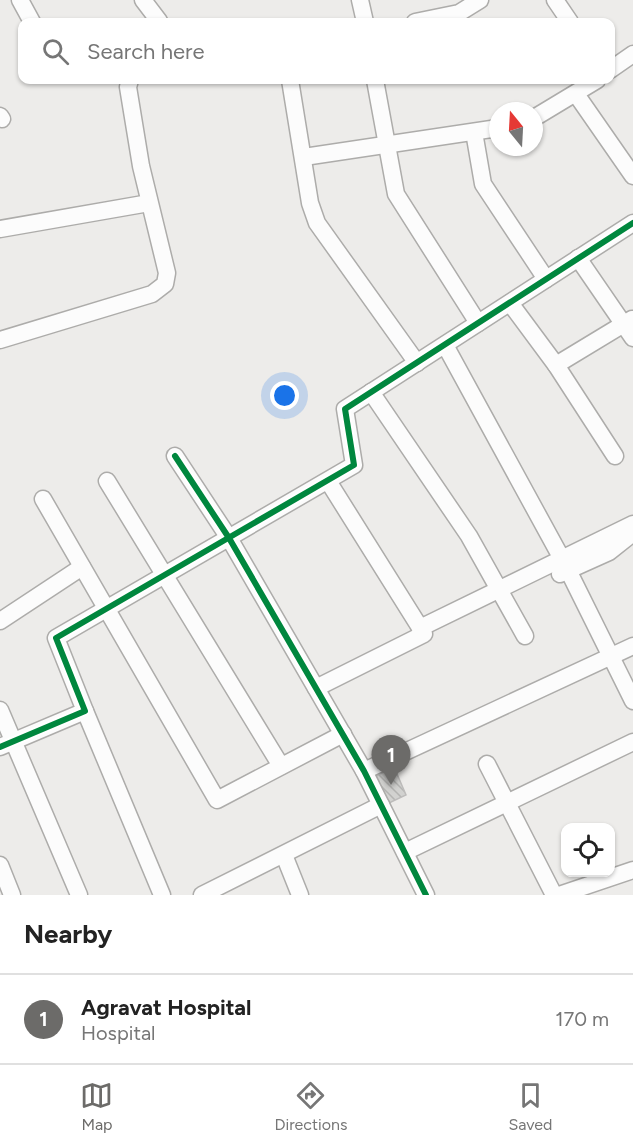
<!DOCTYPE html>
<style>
:root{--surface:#fff;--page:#f2f2f2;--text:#222;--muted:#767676;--line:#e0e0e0;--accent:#6c6b69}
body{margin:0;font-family:Figtree,sans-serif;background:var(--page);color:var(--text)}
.controls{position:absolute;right:18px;bottom:18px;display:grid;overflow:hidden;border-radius:12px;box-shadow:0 2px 4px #0004}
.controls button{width:54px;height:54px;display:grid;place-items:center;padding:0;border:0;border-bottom:2px solid var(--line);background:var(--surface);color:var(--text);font:30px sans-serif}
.compass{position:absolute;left:489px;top:102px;width:54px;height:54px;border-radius:50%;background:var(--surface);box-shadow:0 2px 4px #0004;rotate:342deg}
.you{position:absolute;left:285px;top:396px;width:21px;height:21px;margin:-15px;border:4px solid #fff;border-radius:50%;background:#1a73e8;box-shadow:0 0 0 9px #1a73e833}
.badge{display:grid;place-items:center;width:39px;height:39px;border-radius:50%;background:var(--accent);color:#fff;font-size:20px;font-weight:700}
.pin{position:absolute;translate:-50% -50px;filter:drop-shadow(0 2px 3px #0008)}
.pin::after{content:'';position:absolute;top:32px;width:21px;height:18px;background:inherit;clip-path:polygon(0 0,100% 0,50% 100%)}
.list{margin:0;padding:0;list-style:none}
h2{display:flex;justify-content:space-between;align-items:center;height:78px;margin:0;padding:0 24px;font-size:26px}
h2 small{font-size:20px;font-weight:400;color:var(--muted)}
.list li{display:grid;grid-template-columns:39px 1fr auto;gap:18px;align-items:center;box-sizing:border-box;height:90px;padding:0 24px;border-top:2px solid var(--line)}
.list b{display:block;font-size:22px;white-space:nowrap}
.list p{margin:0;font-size:20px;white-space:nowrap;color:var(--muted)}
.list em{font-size:20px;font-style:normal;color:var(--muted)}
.icon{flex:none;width:33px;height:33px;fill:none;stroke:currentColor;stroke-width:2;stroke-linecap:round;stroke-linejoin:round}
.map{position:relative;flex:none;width:633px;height:895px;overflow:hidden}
.search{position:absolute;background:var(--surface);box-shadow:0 2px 4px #0004;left:18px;right:18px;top:18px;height:66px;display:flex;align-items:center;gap:15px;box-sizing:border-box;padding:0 21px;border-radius:12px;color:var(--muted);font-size:22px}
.sheet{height:168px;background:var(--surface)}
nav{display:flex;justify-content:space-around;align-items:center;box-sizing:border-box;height:84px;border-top:2px solid var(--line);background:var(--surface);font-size:16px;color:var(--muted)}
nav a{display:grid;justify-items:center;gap:3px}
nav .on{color:var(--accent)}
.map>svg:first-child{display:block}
</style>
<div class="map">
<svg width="633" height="895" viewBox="0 0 633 895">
<defs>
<pattern id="building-back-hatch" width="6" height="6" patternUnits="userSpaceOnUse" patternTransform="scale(1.5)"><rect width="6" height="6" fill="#d2d2d0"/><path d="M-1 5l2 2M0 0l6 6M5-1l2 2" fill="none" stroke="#b4b4b2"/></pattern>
</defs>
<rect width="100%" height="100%" fill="#edecea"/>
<!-- building -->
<path fill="url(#building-back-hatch)" stroke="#bdbcbb" stroke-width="1.5" d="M394,767l12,28 -17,8 -13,-27z"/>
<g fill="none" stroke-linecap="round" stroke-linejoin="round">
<defs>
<g id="minor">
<path d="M20,0l12,22"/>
<path d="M143,0l16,21"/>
<path d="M360,0l5,22"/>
<path d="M555,0l15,22"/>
<path d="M415,22l44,-9 21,-13"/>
<path d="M610,70l23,-16"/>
<path d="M290,80l20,123 7,20 100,140"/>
<path d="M375,80l21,114 82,129"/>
<path d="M576,94l57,82"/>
<path d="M0,116l2,3"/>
<path d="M534,118l63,-38"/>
<path d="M474,132l9,52 63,95"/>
<path d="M304,157l194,-29"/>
<path d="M0,229l149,-26"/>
<path d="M578,258l55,80"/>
<path d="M510,303l46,62 59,91"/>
<path d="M0,340l152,-46 13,-10 2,-11 -26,-107 -13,-79 2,-7"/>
<path d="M445,345l123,225 65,131"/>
<path d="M556,365l76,-46"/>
<path d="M371,392l98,144 56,100"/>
<path d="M175,456l54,82 135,233 62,124"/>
<path d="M107,481l174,285"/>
<path d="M43,499l174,301 126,-66"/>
<path d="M560,574l49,-22 24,-19"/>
<path d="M0,621l82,-54"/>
<path d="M420,628l213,-104"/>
<path d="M316,688l108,-54 -96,-153"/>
<path d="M0,710l79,185"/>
<path d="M85,711l77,184"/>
<path d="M0,747l85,-36 -29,-73 298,-173 -9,-56 288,-186"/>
<path d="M487,764l67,131"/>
<path d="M364,771l269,-125"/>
<path d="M405,852l228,-110"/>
<path d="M284,855l16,40"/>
<path d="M0,865l12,30"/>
<path d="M202,895l179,-90"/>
<path d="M559,895l74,-25"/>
</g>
</defs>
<!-- minor casing -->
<use href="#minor" stroke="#adacaa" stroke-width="19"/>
<!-- minor -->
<use href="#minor" stroke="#fcfcfc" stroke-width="16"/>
<defs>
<g id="cycleway">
<path d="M175,456l54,82 135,233 62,124"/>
<path d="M0,747l85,-36 -29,-73 298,-173 -9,-56 288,-186"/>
</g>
</defs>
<!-- cycleway casing -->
<use href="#cycleway" stroke="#fff" stroke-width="10"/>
<!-- cycleway -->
<use href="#cycleway" stroke="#00873e" stroke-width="6"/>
</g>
</svg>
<div class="controls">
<button><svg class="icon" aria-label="locate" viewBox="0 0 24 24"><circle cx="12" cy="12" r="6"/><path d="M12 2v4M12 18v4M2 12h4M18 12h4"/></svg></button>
</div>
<svg class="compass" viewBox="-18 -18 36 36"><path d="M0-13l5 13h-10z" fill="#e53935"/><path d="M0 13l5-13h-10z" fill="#767676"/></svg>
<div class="you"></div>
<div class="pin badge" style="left:391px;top:785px">1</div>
<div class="search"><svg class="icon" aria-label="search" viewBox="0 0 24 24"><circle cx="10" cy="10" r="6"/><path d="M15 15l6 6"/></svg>Search here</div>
</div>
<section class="sheet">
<h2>Nearby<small></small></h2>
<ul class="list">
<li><span class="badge">1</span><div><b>Agravat Hospital</b><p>Hospital</p></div><em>170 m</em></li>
</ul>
</section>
<nav>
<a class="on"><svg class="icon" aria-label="map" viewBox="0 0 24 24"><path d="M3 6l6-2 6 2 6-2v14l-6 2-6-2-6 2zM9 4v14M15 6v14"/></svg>Map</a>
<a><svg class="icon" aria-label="directions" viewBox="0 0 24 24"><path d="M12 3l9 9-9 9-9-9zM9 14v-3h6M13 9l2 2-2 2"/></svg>Directions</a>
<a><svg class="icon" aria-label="saved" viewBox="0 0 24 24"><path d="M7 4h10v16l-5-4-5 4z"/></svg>Saved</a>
</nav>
